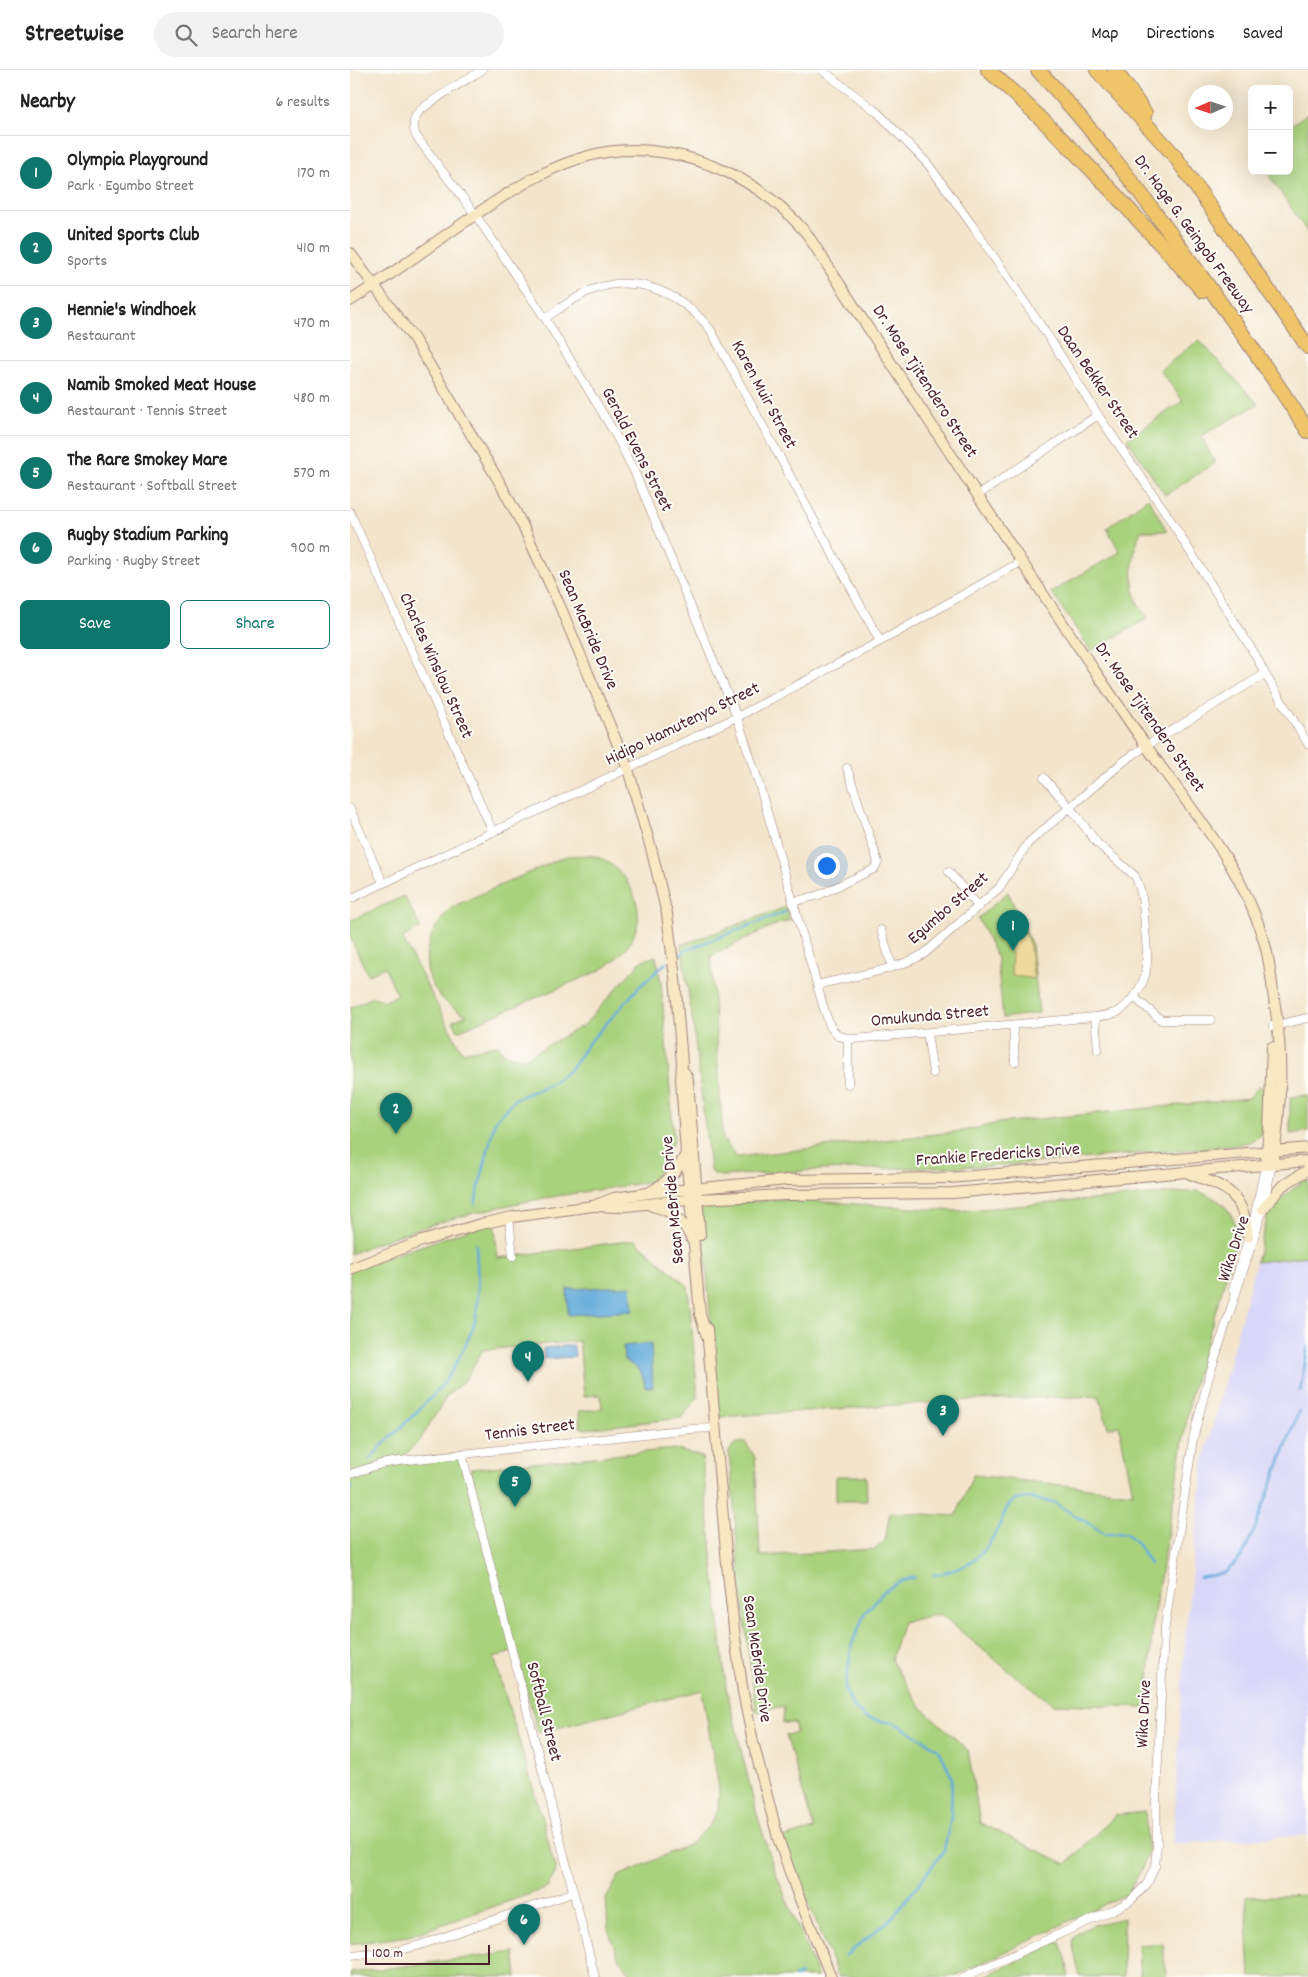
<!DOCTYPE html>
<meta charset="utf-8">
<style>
:root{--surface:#fff;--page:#f2f2f2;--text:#222;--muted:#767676;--line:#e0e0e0;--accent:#0f766e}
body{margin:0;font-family:Dekko,sans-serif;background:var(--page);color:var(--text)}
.controls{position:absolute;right:15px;top:15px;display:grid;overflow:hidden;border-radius:8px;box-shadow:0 5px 20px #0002}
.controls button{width:45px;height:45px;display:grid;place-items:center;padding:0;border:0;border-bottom:1px solid var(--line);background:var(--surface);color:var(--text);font:25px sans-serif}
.compass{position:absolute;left:838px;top:15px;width:45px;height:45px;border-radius:50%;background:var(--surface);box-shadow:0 5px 20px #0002;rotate:267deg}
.scale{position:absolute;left:15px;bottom:12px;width:125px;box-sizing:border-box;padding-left:5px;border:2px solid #4a1f2b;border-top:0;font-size:14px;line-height:18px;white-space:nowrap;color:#4a1f2b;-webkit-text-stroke:4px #fdfcf7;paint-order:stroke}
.you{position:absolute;left:476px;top:795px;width:18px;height:18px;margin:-12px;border:4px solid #fff;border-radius:50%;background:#1a73e8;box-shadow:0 0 0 8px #1a73e833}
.badge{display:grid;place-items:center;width:32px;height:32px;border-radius:50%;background:var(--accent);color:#fff;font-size:16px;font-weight:700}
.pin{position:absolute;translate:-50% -41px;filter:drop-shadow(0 1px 2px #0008)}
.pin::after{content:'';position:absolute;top:26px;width:18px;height:15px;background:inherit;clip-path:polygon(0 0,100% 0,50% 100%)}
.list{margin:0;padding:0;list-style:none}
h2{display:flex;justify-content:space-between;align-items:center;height:65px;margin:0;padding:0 20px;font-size:21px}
h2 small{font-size:16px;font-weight:400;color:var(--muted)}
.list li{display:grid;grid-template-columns:32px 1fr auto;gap:15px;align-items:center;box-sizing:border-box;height:75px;padding:0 20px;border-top:1px solid var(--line)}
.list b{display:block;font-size:19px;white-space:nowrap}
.list p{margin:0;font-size:16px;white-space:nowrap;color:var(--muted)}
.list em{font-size:16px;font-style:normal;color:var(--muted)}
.actions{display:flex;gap:10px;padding:15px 20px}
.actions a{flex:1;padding:11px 0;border:1px solid var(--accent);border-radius:8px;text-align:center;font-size:18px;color:var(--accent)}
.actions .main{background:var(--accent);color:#fff}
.icon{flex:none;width:28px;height:28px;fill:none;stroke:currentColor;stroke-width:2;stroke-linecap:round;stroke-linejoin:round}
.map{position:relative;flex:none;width:958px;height:1907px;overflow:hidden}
header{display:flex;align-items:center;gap:30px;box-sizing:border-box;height:70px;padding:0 25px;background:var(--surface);border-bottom:1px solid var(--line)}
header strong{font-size:24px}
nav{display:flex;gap:28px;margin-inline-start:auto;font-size:18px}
.search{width:350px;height:45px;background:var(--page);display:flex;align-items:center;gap:12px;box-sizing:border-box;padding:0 18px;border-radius:28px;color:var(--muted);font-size:19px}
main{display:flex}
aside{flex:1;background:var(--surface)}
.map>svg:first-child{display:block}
</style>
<header>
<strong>Streetwise</strong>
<div class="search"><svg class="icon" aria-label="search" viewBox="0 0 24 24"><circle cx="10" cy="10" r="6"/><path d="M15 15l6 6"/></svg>Search here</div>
<nav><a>Map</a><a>Directions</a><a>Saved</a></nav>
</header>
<main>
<aside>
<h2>Nearby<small>6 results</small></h2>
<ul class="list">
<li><span class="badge">1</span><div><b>Olympia Playground</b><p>Park · Egumbo Street</p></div><em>170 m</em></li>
<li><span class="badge">2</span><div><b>United Sports Club</b><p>Sports</p></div><em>410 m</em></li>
<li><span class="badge">3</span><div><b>Hennie's Windhoek</b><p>Restaurant</p></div><em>470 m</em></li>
<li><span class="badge">4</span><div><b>Namib Smoked Meat House</b><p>Restaurant · Tennis Street</p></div><em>480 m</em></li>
<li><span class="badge">5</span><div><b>The Rare Smokey Mare</b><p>Restaurant · Softball Street</p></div><em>570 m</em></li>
<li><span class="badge">6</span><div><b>Rugby Stadium Parking</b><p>Parking · Rugby Street</p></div><em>900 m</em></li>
</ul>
<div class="actions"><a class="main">Save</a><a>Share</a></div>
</aside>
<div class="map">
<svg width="958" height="1907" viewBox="0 0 958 1907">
<rect width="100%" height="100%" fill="#fdfcf7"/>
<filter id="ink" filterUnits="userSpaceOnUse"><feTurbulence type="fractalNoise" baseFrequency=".02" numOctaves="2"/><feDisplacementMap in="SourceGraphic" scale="10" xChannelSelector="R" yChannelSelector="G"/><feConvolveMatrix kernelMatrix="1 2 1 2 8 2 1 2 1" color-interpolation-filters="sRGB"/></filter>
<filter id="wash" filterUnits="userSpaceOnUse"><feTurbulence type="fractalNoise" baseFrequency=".0096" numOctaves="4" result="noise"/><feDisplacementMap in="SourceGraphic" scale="20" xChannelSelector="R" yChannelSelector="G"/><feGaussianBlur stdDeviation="1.12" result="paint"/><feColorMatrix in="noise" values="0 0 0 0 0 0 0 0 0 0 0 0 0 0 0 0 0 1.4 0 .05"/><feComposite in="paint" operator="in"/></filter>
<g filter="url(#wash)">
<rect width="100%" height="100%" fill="#f3e5cc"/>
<!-- built -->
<path fill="#d9d7f8" d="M958,1186v579l-135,9 12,-208 19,-178 52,-196z"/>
<!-- green -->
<g fill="#a9d27d" stroke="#7a7854">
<path d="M958,43v120l-42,-62h23v-44z"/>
<path d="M849,270l59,64 -57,32 14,27 -50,32 -38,-56 56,-38 -23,-31z"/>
<path d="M798,428l19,33h-26c-9,19 -11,46 -5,67 2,7 8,14 12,20l-57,33 -40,-59 69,-40 -13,-24z"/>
<path d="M216,786c10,0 22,-2 31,1 25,7 47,44 40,69 -6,21 -18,32 -36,44l-143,61 -5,-10 14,-6c-50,-21 -53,-75 -13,-109z"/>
<path d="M658,822l24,53 7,68 -36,5 -6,-60 -19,-40z"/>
<path d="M54,826l17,32 -19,10 60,114 36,-7 4,7 9,4 14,2 59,-33 57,-64 15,-5 5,26 13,158 -20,41c-46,8 -93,13 -140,23 -55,11 -112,28 -164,50v-246l23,-11 13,4 11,-6 -12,-28 -17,8 -18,-38v-16z"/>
<path d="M436,837l4,13 -18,6 -61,30 12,183 13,18 175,-20 52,-6 36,-8 250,-25 10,-13 5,5 -3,45 -11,7 -20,4 -237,20 -177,4 -95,6 -7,-2 -4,-5 -17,-146 -12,-78z"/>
<path d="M958,1025v36l-18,3v-37z"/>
<path d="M958,1110v76l-52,6 14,-55 33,-26z"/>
<path d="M848,1121c19,7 34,16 38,38 2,7 -2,17 -3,24l-42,141 -38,226 -6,87 -94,-3 -42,-31 -71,-59 -37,8 -12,38 30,47 47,43 12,73 86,41 49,-49 30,-3 3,41 -6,16 -14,24 -175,84h-115l-55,-139 31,-9 -28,-94 10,-2 -1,-10h-12l1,-17 -28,6 -15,-123 -12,-137 5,-8 11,-2 10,15 5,99 115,-7 10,-8 5,-29 66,4 17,-41 160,18 -14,-67 -11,2 -9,-32 -129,4 -251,17 -18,-210 82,-8 173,12z"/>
<path d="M144,1151l4,37 137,-18 53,46 10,111 -17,21 -96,11 -5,-2 -1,-16 23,-2 -1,-14 -17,1 -5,-55 -96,9 -18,30 -18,16 -27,44 -20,20 62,-6 51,198 -19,5 49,164 13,51 -9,16 -138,48 -59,8v-674z"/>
<path d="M325,1379l27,8 24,230 30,124 17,55 45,111h-186l-3,-6 -10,-11 -11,-31 -2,-30 13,-23 71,-32 20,-19 8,-16 1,-20 -17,-99 -164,43 -43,-158 -24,-106z"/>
<path d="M486,1406h30l1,25h-31z"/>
<path d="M958,1825v82h-58l-4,-80z"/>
<path d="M774,1848l-1,59h-43l-8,-35c5,-17 37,-20 52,-24z"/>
<path d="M709,1871l7,17 3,19h-86z"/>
<path d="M813,1873l3,34h-26l-2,-32z"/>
<path d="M164,1882l3,25h-167v-4z"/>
</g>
<!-- sand -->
<path fill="#eeda9e" stroke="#9c7c64" d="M671,854l9,22 4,33 -23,-4 1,-23 -10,-14z"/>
<!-- water -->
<g fill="#63abda" stroke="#566582">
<path d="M281,1216l2,25 -65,4 -1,-26z"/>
<path d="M301,1273l2,44h-8c-3,-18 -7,-18 -21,-27l-1,-14z"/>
<path d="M224,1275l1,12 -31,2 -1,-11z"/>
</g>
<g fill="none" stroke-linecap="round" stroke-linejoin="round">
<!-- stream -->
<g stroke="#63abda" stroke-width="2.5">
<path d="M329,885l7,-5 99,-38"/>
<path d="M125,1134l20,-83 20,-22 35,-15 20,-14 17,-25 53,-59 26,-23"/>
<path d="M950,1321l8,-44"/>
<path d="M20,1389c20,-24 46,-44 67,-68 14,-15 32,-50 38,-70 5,-21 2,-55 1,-77"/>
<path d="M0,1420l1,-3"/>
<path d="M583,1505c47,-7 57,-28 75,-69l7,-6 12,-2 26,4 53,32 20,-1 11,10 13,21"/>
<path d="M850,1508l26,-6 16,-16 12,-25 45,-120"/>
<path d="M495,1886l47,-38 29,-37 23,-31 7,-32 1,-40 -8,-18 -7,-11 -8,-6 -36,-21h-8l-21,-5 -12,-12 -7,-17 7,-44 13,-31 18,-21 16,-10 16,-5"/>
<path d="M444,1907l7,-3"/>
</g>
</g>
</g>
<g filter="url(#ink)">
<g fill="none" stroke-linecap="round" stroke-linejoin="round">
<defs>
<g id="street">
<path d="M132,0c-13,8 -58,34 -65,44 -5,7 -4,14 -1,22l59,78 70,104 69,114 21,41 102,244 22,67 65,225 6,17 8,10 16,3 241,-22c7,-1 16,-2 23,-5 12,-8 26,-26 28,-41 3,-13 0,-28 -1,-42 -1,-19 -2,-37 -10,-53l-38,-33 -21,-28 -32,-37"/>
<path d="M472,0l55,42 51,52 44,61 80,117 46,73 66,95 92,146 9,18 43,70"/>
<path d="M195,248c16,-10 32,-23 50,-29 44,-16 88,6 115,40l170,312"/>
<path d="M628,425l120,-80"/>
<path d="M0,442l143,320"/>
<path d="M0,739l33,74"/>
<path d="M599,802l30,35"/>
<path d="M0,829l387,-182 157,-83 128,-73"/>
<path d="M443,832l26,-7 55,-26 4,-7 -31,-94"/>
<path d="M531,860l11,36"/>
<path d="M467,915c34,-9 77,-14 107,-31l75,-66 29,-45 96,-82 22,-15 119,-72"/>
<path d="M784,927l27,23h50"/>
<path d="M745,947l3,33"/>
<path d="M663,955l2,37"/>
<path d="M923,956l35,-8"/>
<path d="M577,963l6,40"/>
<path d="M498,969v45"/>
<path d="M159,1148l4,38"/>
<path d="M883,1219l21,-70 11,-53"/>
<path d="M112,1384l133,523"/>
<path d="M0,1404l31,-10 18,-3 291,-32 25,-1"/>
<path d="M0,1885l48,-4 22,-6 152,-52"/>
<path d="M614,1907l149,-67 17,-9 17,-17 8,-18 2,-21 -1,-43 8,-169 29,-194 15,-59 55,-171 9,-44"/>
</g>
<g id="secondary">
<path d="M0,183l64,86 86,144 22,41 38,82 68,163 24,83 15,62 8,64 7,85 -1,17 5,74 14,160 6,20"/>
<path d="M0,231c49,-31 95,-67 143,-98 29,-19 61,-38 95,-47 39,-11 84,-6 122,9 38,14 71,38 97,69 96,147 191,295 290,440 23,34 46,68 70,101 41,55 77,99 97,166 6,19 7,38 10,58 9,53 8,112 -2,166"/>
<path d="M335,1003l3,7 12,155"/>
<path d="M916,1087l3,-26 3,-84"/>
<path d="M840,1104c39,14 53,19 58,63"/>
<path d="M301,1121c16,-8 27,-21 35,-37"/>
<path d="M246,1136l20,1 81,-8 88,-4 168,-2 355,-32"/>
<path d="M302,1136c20,4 32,15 40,34"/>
<path d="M913,1139l19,-23 26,-16"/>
<path d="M0,1199l72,-28 59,-17 31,-7 81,-11 21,-8 34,-5 139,-13 161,-2 360,-30"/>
<path d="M357,1259l20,235 8,74 8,54 10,50 25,96 19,54 34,85"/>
</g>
<g id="highway">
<path d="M638,0c78,67 146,145 215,221"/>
<path d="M688,0c59,63 110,132 160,202 38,52 75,105 110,159"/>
<path d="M747,0l77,85 134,192"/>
<path d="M765,0l30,43"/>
</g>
</defs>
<!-- street casing -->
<use href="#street" stroke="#9e827c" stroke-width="9"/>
<!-- secondary casing -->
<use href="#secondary" stroke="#9e827c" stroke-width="12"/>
<!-- highway casing -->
<use href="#highway" stroke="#9e827c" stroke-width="16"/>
<!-- street -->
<use href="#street" stroke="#fff" stroke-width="8"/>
<!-- secondary -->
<use href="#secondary" stroke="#f8e8c3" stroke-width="10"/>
<!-- highway -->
<use href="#highway" stroke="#eec569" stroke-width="14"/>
</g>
</g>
<g text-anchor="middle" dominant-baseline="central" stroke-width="4" stroke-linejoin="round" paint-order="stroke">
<!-- street labels -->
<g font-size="18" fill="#4a1f2b" stroke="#fdfcf7">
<text transform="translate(843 165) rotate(54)">Dr. Hage G. Geingob Freeway</text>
<text transform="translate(574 312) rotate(57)">Dr. Mose Tjitendero Street</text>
<text transform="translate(747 313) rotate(56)">Daan Bekker Street</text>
<text transform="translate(413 325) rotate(62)">Karen Muir Street</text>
<text transform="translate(286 380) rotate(63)">Gerald Evens Street</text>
<text transform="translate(237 560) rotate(67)">Sean McBride Drive</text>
<text transform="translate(85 596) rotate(66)">Charles Winslow Street</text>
<text transform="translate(799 648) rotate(55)">Dr. Mose Tjitendero Street</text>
<text transform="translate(333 655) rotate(-26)">Hidipo Hamutenya Street</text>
<text transform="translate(599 839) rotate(-41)">Egumbo Street</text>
<text transform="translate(580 947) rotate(-5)">Omukunda Street</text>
<text transform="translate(648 1086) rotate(-4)">Frankie Fredericks Drive</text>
<text transform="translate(324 1130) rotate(-95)">Sean McBride Drive</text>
<text transform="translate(885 1179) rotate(-72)">Wika Drive</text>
<text transform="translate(180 1361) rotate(-7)">Tennis Street</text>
<text transform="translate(406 1589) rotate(82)">Sean McBride Drive</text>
<text transform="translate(193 1642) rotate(76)">Softball Street</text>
<text transform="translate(795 1644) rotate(-87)">Wika Drive</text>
</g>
</g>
</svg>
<div class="controls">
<button>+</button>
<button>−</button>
</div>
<svg class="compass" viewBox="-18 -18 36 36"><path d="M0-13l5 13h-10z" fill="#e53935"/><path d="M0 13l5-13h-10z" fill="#767676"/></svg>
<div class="scale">100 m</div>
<div class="you"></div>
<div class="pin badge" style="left:663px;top:881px">1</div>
<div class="pin badge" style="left:46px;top:1064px">2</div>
<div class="pin badge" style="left:593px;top:1366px">3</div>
<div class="pin badge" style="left:178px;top:1312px">4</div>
<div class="pin badge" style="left:165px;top:1437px">5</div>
<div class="pin badge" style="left:174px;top:1875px">6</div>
</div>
</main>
